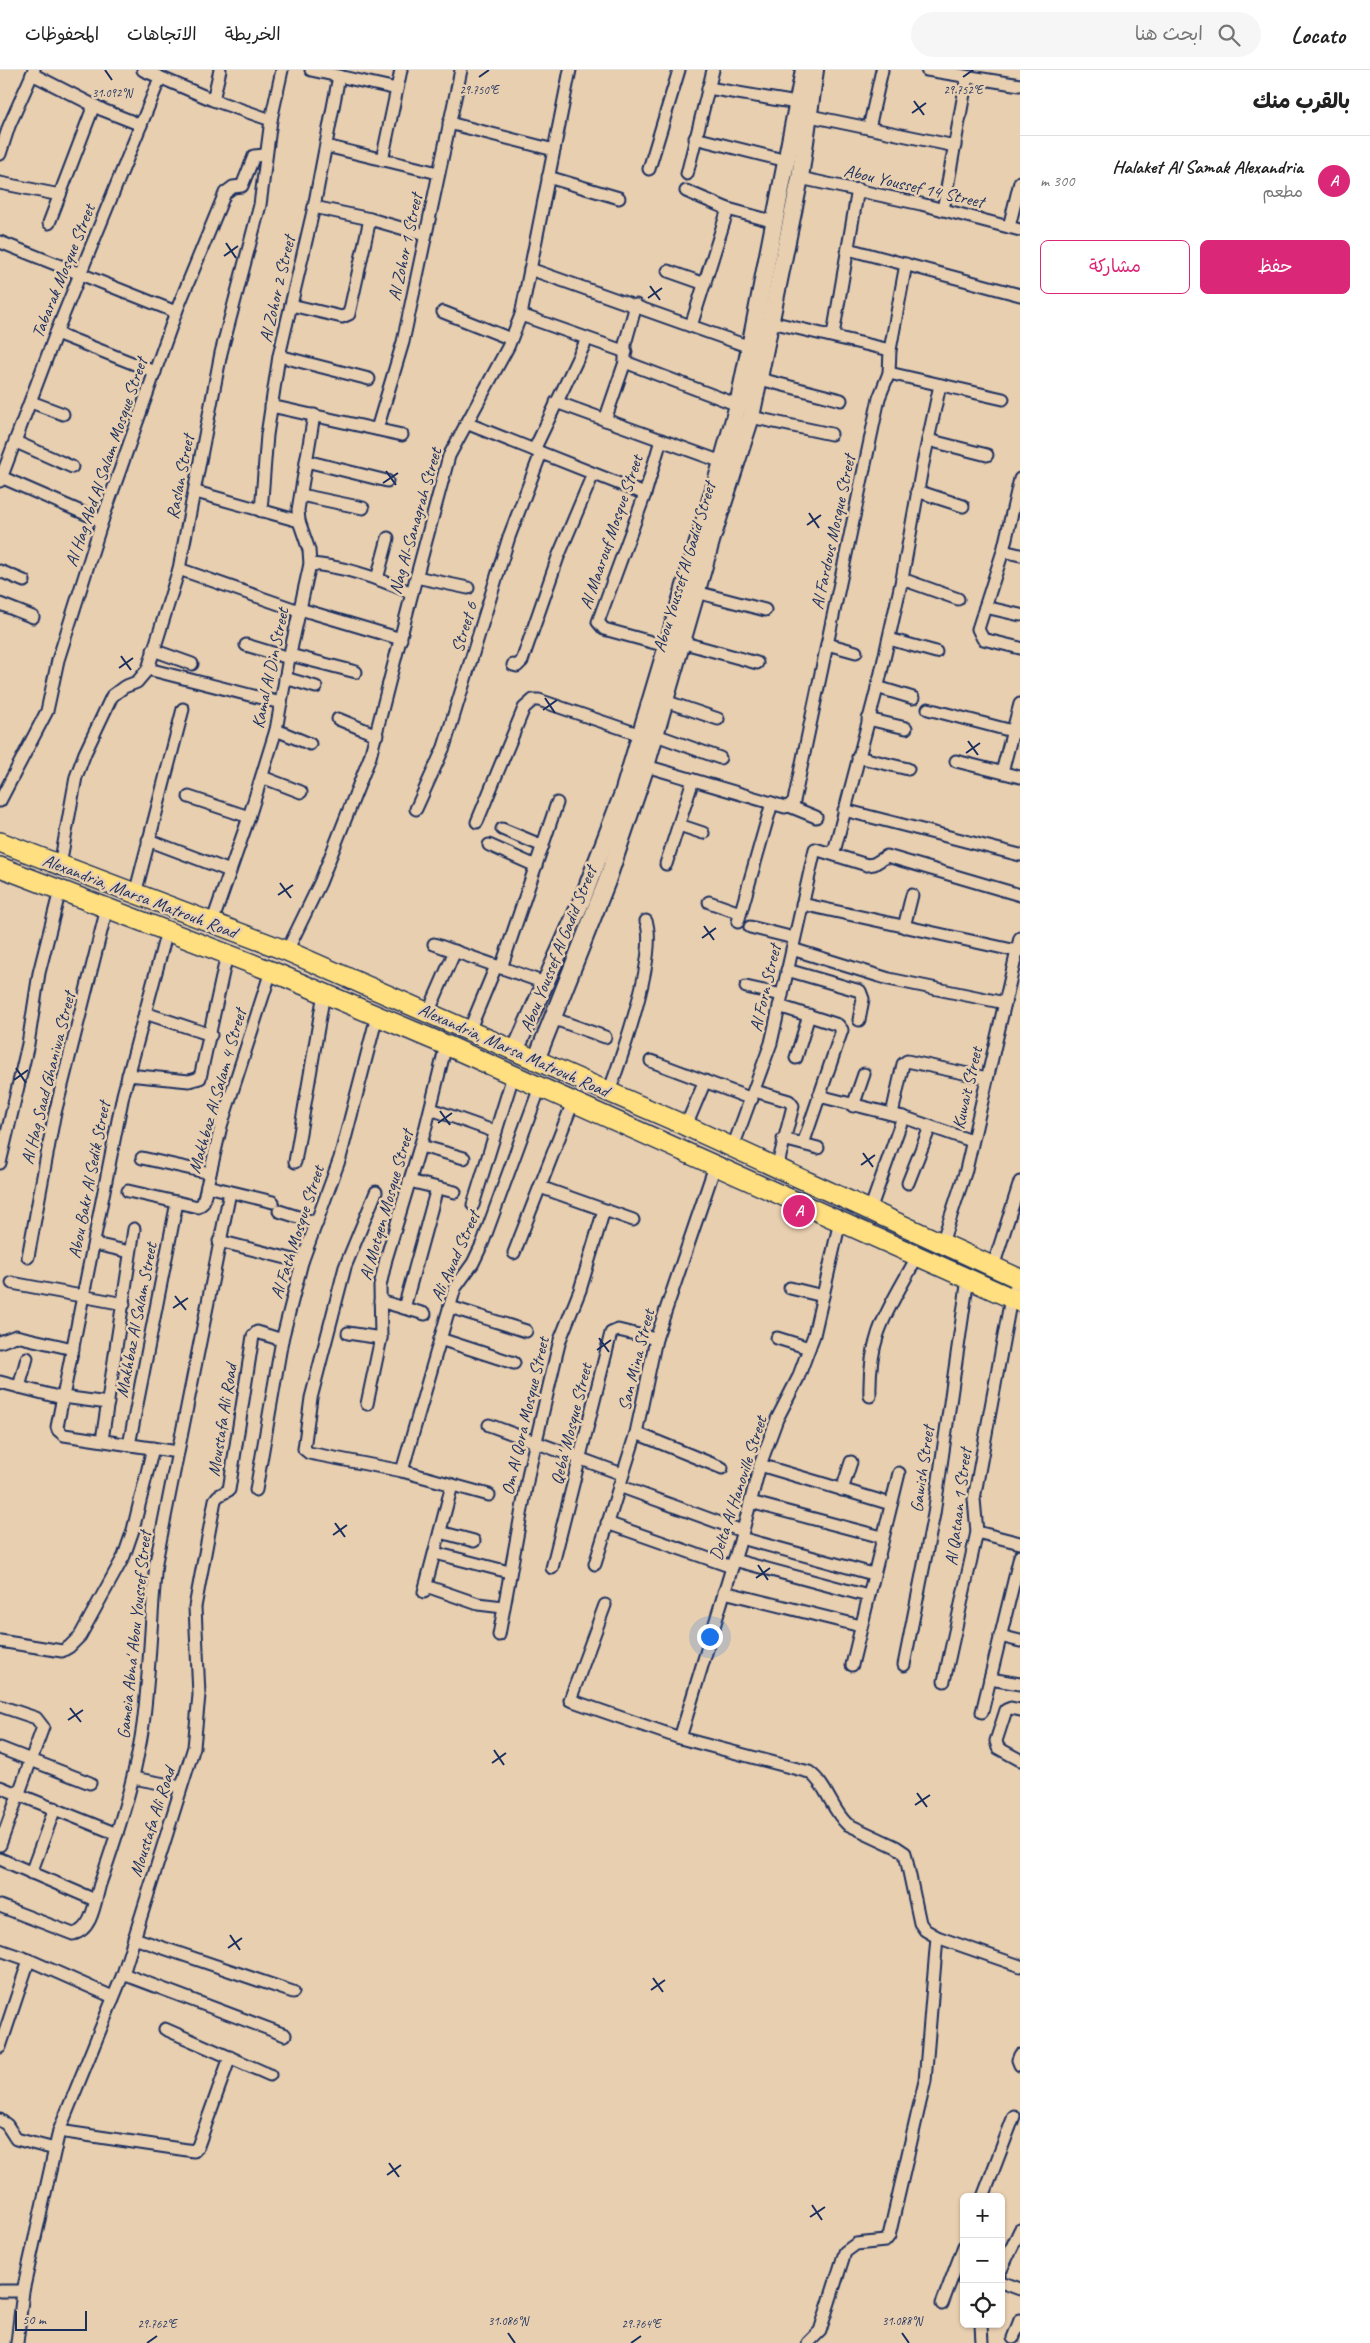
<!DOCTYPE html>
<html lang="ar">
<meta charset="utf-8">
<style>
:root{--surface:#fff;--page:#f6f6f6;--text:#222;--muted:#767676;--line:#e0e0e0;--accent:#db2777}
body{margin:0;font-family:Caveat,"Playpen Sans Arabic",sans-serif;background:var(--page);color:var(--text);direction:rtl}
.controls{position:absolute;right:15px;bottom:15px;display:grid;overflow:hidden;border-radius:8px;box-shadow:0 1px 4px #0004}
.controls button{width:45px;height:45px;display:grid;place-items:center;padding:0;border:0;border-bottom:1px solid var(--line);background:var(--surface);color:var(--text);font:25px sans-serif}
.scale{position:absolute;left:15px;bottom:12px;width:72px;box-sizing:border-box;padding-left:5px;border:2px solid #1b2f5e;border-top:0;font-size:14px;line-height:18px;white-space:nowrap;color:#1b2f5e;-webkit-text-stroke:4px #e8cfb0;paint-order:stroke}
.you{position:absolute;left:709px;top:1566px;width:18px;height:18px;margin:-12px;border:4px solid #fff;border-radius:50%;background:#1a73e8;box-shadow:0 0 0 8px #1a73e833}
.badge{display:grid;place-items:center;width:32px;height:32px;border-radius:50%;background:var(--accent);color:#fff;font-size:16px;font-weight:700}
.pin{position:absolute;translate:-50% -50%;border:2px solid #fff;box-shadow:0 1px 5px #0006}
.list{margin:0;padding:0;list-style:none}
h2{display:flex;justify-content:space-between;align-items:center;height:65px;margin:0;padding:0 20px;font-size:21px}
h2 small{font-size:16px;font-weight:400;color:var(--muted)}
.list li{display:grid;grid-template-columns:32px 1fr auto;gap:15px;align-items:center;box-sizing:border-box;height:90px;padding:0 20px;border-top:1px solid var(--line)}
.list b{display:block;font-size:19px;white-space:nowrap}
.list p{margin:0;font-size:16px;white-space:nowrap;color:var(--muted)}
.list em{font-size:16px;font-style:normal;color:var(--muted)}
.actions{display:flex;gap:10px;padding:15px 20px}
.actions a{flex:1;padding:11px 0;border:1px solid var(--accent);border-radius:8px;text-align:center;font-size:18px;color:var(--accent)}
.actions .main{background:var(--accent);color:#fff}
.icon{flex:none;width:28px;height:28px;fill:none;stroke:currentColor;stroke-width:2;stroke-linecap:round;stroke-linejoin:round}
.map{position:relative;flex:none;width:1020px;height:2273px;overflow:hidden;direction:ltr}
header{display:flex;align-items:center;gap:30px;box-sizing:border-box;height:70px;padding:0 25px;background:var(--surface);border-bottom:1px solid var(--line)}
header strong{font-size:24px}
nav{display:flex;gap:28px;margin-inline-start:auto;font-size:18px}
.search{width:350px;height:45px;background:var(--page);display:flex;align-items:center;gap:12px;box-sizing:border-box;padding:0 18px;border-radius:28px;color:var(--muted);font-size:19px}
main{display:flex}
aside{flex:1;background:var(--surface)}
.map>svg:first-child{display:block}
</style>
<header>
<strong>Locato</strong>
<div class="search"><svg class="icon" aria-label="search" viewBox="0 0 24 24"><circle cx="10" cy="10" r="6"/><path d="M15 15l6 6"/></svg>ابحث هنا</div>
<nav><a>الخريطة</a><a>الاتجاهات</a><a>المحفوظات</a></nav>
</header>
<main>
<aside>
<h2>بالقرب منك<small></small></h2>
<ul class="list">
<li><span class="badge">A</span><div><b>Halaket Al Samak Alexandria</b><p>مطعم</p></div><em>300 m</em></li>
</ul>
<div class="actions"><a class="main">حفظ</a><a>مشاركة</a></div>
</aside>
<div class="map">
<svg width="1020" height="2273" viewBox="0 0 1020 2273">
<rect width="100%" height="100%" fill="#e8cfb0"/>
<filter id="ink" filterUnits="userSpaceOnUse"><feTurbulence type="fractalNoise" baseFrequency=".02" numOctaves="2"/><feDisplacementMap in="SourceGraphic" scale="10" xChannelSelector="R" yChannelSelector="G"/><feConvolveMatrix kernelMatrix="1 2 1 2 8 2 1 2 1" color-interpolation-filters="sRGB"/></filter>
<g filter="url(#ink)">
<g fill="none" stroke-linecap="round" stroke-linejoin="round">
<defs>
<g id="street">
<path d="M143,0l70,30 58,20"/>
<path d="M311,0l86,19"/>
<path d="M927,0l93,15"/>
<path d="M32,4l71,36 38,15"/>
<path d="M708,18l89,15"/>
<path d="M213,30l7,-30"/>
<path d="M810,46l145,30"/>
<path d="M449,53l105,27"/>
<path d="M869,58l13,-58"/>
<path d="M695,68l92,23"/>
<path d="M326,76l112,27"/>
<path d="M0,84l9,-28 25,-56"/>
<path d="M382,90l19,-90"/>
<path d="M649,99l30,-99"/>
<path d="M687,104l26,-104"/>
<path d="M548,107l71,21"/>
<path d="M800,108l121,26 99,26"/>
<path d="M0,113l60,12"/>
<path d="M686,121l42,18 47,13"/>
<path d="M314,137l56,12 55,16"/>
<path d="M943,140l24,-133"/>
<path d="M49,153l45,-118"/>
<path d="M1009,157l11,-45"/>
<path d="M0,172l176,70"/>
<path d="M848,179l172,46"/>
<path d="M530,199l220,78"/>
<path d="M668,201l37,13"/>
<path d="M291,235l51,12 7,-3 21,-95"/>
<path d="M443,242l68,27"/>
<path d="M521,245l105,37"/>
<path d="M771,252l119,28"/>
<path d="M691,256l37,-117"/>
<path d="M56,263l99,39"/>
<path d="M833,265l25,-146"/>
<path d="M279,286l90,23"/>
<path d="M625,292l113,43"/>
<path d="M889,303l114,26"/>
<path d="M760,309l81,21"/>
<path d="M31,332l32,12"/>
<path d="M556,332l166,60"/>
<path d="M271,336l131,29"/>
<path d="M751,347l80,17"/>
<path d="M605,350l20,-58v-18l11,-39"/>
<path d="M466,353l179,71"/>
<path d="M377,359l26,-87 58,-272"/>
<path d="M661,370l-16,54 -47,128 6,7 62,17"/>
<path d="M928,370l59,15"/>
<path d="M16,372l56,25"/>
<path d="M534,380l53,-111"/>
<path d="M306,391l81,20"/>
<path d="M1,407l101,44"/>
<path d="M1020,409l-17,72 -25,78 5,10 37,9"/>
<path d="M0,411l56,-148 104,-255"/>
<path d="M917,421l46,15"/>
<path d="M196,422l103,29"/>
<path d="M301,425l62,13"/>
<path d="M261,441l6,-76 12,-79 35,-149 25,-131"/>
<path d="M1003,481l17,4"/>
<path d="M310,494c35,2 70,15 102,29"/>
<path d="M179,499l120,42"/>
<path d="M0,501l24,10"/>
<path d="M416,507l52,11"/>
<path d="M377,509l11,-41"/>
<path d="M902,509l56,20"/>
<path d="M696,522l69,18"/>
<path d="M0,534l33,13"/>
<path d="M985,537l35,8"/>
<path d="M300,539l101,30"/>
<path d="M889,569l47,13"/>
<path d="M681,572l76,21"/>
<path d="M827,574l29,8"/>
<path d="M246,575l43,13"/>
<path d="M153,580l39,14"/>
<path d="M290,585l66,17"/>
<path d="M513,595l4,1 5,-5 36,-104 35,-83"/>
<path d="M148,599l133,34"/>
<path d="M285,608l31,9"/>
<path d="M877,617l36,11"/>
<path d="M665,631l53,18"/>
<path d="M928,639l92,24"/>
<path d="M338,649l39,16"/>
<path d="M868,649l38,9"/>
<path d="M276,660l34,14"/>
<path d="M656,665l64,23"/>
<path d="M858,687l50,12"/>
<path d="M956,691l64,16"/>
<path d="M646,696l139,41 4,-1 27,11"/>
<path d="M1002,702l18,-68"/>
<path d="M262,707l39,15"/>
<path d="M189,727l60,20"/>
<path d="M0,731l47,-90 11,-51 44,-139 74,-209 49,-119 8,-6 9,-1 12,-30 11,-1"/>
<path d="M789,736l5,-5 85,-403 10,-25 1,-23 16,-86"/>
<path d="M416,739l28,-62 65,-210 32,-84"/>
<path d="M844,740l176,45"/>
<path d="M477,752l47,-114 9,-8h6l102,35"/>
<path d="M679,755l24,8"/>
<path d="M502,759l41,17"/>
<path d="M148,770l82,31"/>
<path d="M489,775l47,21"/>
<path d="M830,783l5,-5 45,-171 22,-98 20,-111 18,-83"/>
<path d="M666,794l27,-84"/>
<path d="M60,795l16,-88 9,-24 27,-57 12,-9 13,-5 11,-13 31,-100 42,-216 39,-148 11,-85 11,-50"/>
<path d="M135,824l48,-185"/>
<path d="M709,832l31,11"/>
<path d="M802,834l215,47"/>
<path d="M738,852l34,-119"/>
<path d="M212,853l37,-106 27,-87 13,-72 21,-94 -1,-14 -10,-29 -1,-11 16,-95"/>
<path d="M750,857l44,11"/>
<path d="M904,857l8,-32"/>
<path d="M167,861l-44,164 -66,332 1,3 6,5 114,17"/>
<path d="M434,874l111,39"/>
<path d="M792,879l97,30 116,24"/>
<path d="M287,881l33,-68 50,-126 42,-164 37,-137 59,-109 13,-32 49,-245"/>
<path d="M501,898l56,-165"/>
<path d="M787,900l73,21 3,8 -4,21"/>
<path d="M746,917l36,8"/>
<path d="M779,936l59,19 4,5 -39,114"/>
<path d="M145,943l66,22"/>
<path d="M428,943l27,-62"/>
<path d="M552,948l53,19"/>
<path d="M469,961l27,-65"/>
<path d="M796,988l13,-43"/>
<path d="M651,991l101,38"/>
<path d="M128,1005l61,6 11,-3 27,-124"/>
<path d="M755,1021l34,10 4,5 -16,62"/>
<path d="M609,1022c13,-36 49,-138 37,-171"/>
<path d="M819,1026l84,21 69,24"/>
<path d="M853,1036l11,-32"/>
<path d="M431,1039l65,23"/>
<path d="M892,1044l11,-50 4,-3 80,17"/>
<path d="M686,1056l19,-45"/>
<path d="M783,1069l35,9"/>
<path d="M421,1076l43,12"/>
<path d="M733,1077l38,-104 44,-194 52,16 7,-1 13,-8 133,39"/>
<path d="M142,1088l68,15"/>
<path d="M295,1092l29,-169"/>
<path d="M0,1093l28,-119 11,-71 21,-83"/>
<path d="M409,1111l46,11"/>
<path d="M908,1113l22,-56"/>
<path d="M207,1116l66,16"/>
<path d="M540,1117l93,33"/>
<path d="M128,1121l70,16 5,-4 18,-77 50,-155"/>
<path d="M376,1122l-31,75 -34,131 -7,51 5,4 93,18 87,24"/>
<path d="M473,1135l40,-129"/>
<path d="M870,1140l33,-93"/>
<path d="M279,1141l38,12"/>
<path d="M219,1171l83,21"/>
<path d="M942,1173l24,-73 54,-232"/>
<path d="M95,1174l35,8"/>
<path d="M514,1183l59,-151"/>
<path d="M28,1187l26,-140 53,-209"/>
<path d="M993,1197l27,-85"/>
<path d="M12,1213l112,21"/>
<path d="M790,1218l33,8"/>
<path d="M380,1231l45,13"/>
<path d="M450,1237l76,24"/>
<path d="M404,1238l33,-120"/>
<path d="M348,1263l33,5"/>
<path d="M777,1268l32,10"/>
<path d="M440,1269l74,24"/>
<path d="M0,1272l16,-6 57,13"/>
<path d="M0,1312l62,16"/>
<path d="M19,1317l8,-29"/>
<path d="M870,1326c-2,-64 20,-88 48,-141"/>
<path d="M63,1327l45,6"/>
<path d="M367,1334l14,-66 -1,-52 6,-27 39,-129 21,-85"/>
<path d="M489,1355l133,49"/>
<path d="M636,1363l86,35"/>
<path d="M102,1370l32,-211"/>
<path d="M129,1375l48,-243"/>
<path d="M760,1395l131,39"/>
<path d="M402,1401l53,-183 18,-25 10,-21 57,-155"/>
<path d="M619,1416l123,45"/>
<path d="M256,1420l26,-150 20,-78 38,-104 37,-142"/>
<path d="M842,1420l9,-28"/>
<path d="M750,1432l132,35"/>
<path d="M607,1453l125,44"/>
<path d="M440,1462l34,9"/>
<path d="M977,1462l43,11"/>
<path d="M741,1468l132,36"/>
<path d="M435,1483l74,19"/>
<path d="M734,1490l134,36"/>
<path d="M595,1494l41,-131 20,-94 59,-173"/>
<path d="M552,1498l59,-235 7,-3 38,9"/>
<path d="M426,1516l52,18 25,3"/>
<path d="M424,1522l28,-107"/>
<path d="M724,1522l137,34"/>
<path d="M605,1535l-35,95 110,38 129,34c18,13 22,37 38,52l49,23 9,6 15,70 5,7 12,7 83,29"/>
<path d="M499,1565l30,-164 27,-115 4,-16 20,-50 24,-80"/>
<path d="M1000,1566l20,5"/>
<path d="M0,1571l62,10 7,-4 11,-11 44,-80 9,-26 20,-82"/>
<path d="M852,1595l47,-192"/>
<path d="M904,1595l30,-151 34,-236"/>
<path d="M990,1609l30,5"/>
<path d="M944,1611l33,-149 -3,-33 37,-201 8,-19"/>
<path d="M0,1636l36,12 7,9 -43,118"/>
<path d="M1020,1640l-9,-2 -5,2 -10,31 2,7 22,12"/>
<path d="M982,1642l38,-156"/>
<path d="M680,1668l61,-200 19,-73 17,-46 21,-41 16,-43 26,-114"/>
<path d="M0,1678l90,35"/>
<path d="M133,1708l48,9"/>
<path d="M0,1717l117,47"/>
<path d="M0,1789l95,41"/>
<path d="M31,1803l24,-65"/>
<path d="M0,1836l73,28c20,-4 22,-34 27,-50 18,-52 35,-104 43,-159 7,-54 8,-109 13,-163l74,-370"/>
<path d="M134,1868l159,54"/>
<path d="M0,1880l29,10 84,37"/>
<path d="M123,1904l162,61"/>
<path d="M165,1959l105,46"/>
<path d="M0,1977l29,-87"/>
<path d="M1020,1985l-2,5 2,5"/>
<path d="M0,2050l7,5 9,14 39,10"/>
<path d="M59,2061l135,20 4,-5 32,-89"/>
<path d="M983,2127l31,-81"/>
<path d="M1001,2200l19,-40"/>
<path d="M1001,2212l19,7"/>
<path d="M0,2221h23"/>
<path d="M942,2234l22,-58"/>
<path d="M981,2254l1,19"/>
<path d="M1013,2268l7,-18"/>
<path d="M17,2273l6,-52 36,-160 64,-157 71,-227 5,-52 -4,-88 20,-107 3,-4 11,-6 24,-154 4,-4 25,8"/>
<path d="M808,2273l12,-12 25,-79 11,-8 29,-3 4,-5 36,-155 12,-144"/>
</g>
<g id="secondary">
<path d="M515,981l67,-151 41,-107 99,-331 16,-57 12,-58 54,-277"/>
<path d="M536,990l71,-179 39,-115 66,-228 39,-121 49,-239 15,-108"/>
</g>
<g id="primary">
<path d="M0,772l287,109 388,170 345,158"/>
<path d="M0,797l271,104 175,74 574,257"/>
</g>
</defs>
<!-- street casing -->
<use href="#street" stroke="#1b2f5e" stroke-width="15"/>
<!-- secondary casing -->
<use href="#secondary" stroke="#1b2f5e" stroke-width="20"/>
<!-- primary casing -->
<use href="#primary" stroke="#1b2f5e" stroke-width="22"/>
<!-- street -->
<use href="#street" stroke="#e8cfb0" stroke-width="11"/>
<!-- secondary -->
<use href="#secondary" stroke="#e8cfb0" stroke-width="16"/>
<!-- primary -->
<use href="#primary" stroke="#ffdf80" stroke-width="19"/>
</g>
</g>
<!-- ticks -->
<path fill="none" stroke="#1b2f5e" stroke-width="2" d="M105,0l7,10M479,7l10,-7M963,7l10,-7M914,31l10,14M912,43l14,-10M226,173l10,15M224,186l14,-10M650,216l10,14M648,228l14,-10M386,401l10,14M383,413l15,-10M809,443l10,15M807,455l14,-10M121,586l10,14M119,598l14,-10M545,628l10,15M543,640l14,-10M968,671l10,14M966,683l14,-10M280,813l11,15M278,825l15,-10M704,856l10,14M702,868l14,-10M16,998l10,15M14,1010l14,-10M440,1041l10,14M438,1053l14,-10M863,1083l10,14M861,1095l14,-10M175,1226l11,14M173,1238l15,-10M599,1268l10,14M597,1280l14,-10M335,1453l10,14M333,1465l14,-10M758,1495l10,15M756,1508l14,-10M70,1638l11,14M68,1650l15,-10M494,1680l10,15M492,1693l14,-10M917,1723l10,14M915,1735l15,-10M230,1865l10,15M228,1878l14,-10M653,1908l10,14M651,1920l14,-10M389,2093l10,14M387,2105l14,-10M812,2135l10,15M810,2147l15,-10M508,2263l7,10M902,2263l7,10M147,2273l10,-7M631,2273l10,-7"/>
<g text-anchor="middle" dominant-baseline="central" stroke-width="5" stroke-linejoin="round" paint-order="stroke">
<!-- street labels -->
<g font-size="18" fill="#1b2f5e" stroke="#e8cfb0">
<text transform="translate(914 116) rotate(13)">Abou Youssef 14 Street</text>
<text transform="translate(405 177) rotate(-78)">Al Zohor 1 Street</text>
<text transform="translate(63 201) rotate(-68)">Tabarak Mosque Street</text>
<text transform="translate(277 219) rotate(-77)">Al Zohor 2 Street</text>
<text transform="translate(106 392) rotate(-71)">Al Hag Abd Al Salam Mosque Street</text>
<text transform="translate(180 407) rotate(-79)">Raslan Street</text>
<text transform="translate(415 451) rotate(-74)">Nag Al-Sanagrah Street</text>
<text transform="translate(611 462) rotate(-71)">Al Maarouf Mosque Street</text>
<text transform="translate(833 462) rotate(-78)">Al Fardous Mosque Street</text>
<text transform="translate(684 497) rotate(-73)">Abou Youssef Al Gadid Street</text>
<text transform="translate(464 557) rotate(-73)">Street 6</text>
<text transform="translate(270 598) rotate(-78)">Kamal Al Din Street</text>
<text transform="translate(140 826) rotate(21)">Alexandria, Marsa Matrouh Road</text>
<text transform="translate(558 879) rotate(-68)">Abou Youssef Al Gadid Street</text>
<text transform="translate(765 918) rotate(-77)">Al Forn Street</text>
<text transform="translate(514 980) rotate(24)">Alexandria, Marsa Matrouh Road</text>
<text transform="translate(48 1008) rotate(-76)">Al Hag Saad Ghaniwa Street</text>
<text transform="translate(967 1018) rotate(-77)">Kuwait Street</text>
<text transform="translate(217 1021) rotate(-74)">Makhbaz Al Salam 4 Street</text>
<text transform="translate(89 1110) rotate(-79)">Abou Bakr Al Sedik Street</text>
<text transform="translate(386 1135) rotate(-74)">Al Motqen Mosque Street</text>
<text transform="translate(297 1162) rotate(-72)">Al Fath Mosque Street</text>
<text transform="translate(455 1186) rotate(-66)">Ali Awad Street</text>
<text transform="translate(136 1250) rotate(-79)">Makhbaz Al Salam Street</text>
<text transform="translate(636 1290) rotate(-76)">San Mina Street</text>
<text transform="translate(525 1346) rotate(-77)">Om Al Qora Mosque Street</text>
<text transform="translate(222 1350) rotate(-81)">Moustafa Ali Road</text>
<text transform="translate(571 1354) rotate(-76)">Qeba' Mosque Street</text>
<text transform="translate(922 1399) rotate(-82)">Gawish Street</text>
<text transform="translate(738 1418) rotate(-72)">Delta Al Hanoville Street</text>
<text transform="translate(958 1437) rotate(-83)">Al Qataan 1 Street</text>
<text transform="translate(134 1565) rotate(-84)">Gameia Abna' Abou Youssef Street</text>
<text transform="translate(152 1752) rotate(-72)">Moustafa Ali Road</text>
</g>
</g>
<g font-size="12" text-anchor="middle" fill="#1b2f5e" stroke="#e8cfb0" stroke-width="5" stroke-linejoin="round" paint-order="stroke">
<text x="963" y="24">29.752°E</text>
<text x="479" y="24">29.750°E</text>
<text x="112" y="27">31.092°N</text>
<text x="508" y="2255">31.086°N</text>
<text x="902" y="2255">31.088°N</text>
<text x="157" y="2258">29.762°E</text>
<text x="641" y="2258">29.764°E</text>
</g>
</svg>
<div class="controls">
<button>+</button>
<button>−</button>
<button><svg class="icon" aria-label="locate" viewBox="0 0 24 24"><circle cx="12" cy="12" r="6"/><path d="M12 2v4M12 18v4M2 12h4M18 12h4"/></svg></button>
</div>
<div class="scale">50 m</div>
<div class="you"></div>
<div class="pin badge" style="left:799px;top:1141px">A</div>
</div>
</main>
